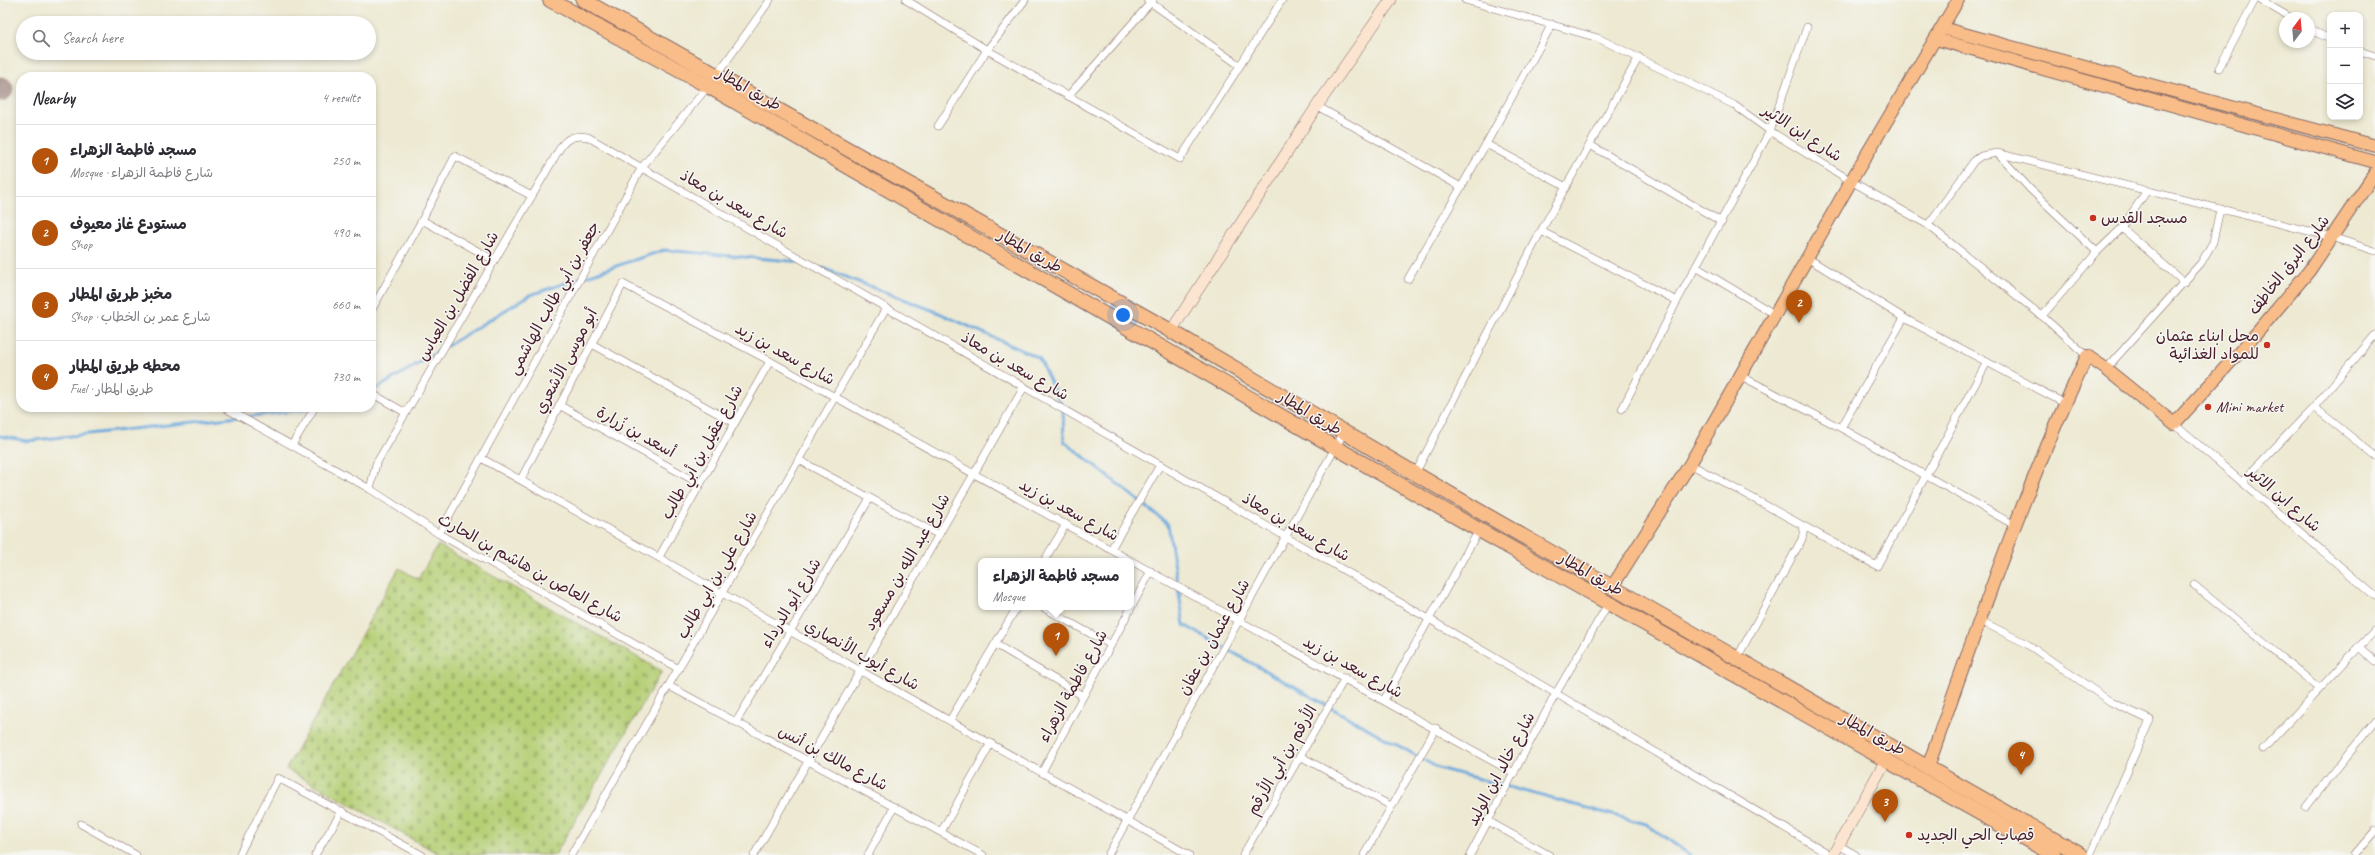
<!DOCTYPE html>
<meta charset="utf-8">
<style>
:root{--surface:#fff;--page:#f2f2f3;--text:#2b2b33;--muted:#7c7c81;--line:#e1e1e2;--accent:#b45309}
body{margin:0;font-family:Caveat,"Playpen Sans Arabic",sans-serif;background:var(--page);color:var(--text)}
.controls{position:absolute;right:12px;top:12px;display:grid;overflow:hidden;border-radius:8px;box-shadow:0 2px 6px #0003}
.controls button{width:36px;height:36px;display:grid;place-items:center;padding:0;border:0;border-bottom:1px solid var(--line);background:var(--surface);color:var(--text);font:20px sans-serif}
.compass{position:absolute;left:2279px;top:12px;width:36px;height:36px;border-radius:50%;background:var(--surface);box-shadow:0 2px 6px #0003;rotate:16deg}
.you{position:absolute;left:1123px;top:315px;width:14px;height:14px;margin:-10px;border:3px solid #fff;border-radius:50%;background:#1a73e8;box-shadow:0 0 0 6px #1a73e833}
.badge{display:grid;place-items:center;width:26px;height:26px;border-radius:50%;background:var(--accent);color:#fff;font-size:13px;font-weight:700}
.pin{position:absolute;translate:-50% -33px;filter:drop-shadow(0 1px 2px #0008)}
.pin::after{content:'';position:absolute;top:21px;width:14px;height:12px;background:inherit;clip-path:polygon(0 0,100% 0,50% 100%)}
.popup{position:absolute;left:978px;top:558px;width:156px;height:52px;box-sizing:border-box;display:grid;place-content:center;border-radius:8px;background:var(--surface);filter:drop-shadow(0 1px 3px #0005);font-size:13px;white-space:nowrap;color:var(--muted)}
.popup b{font-size:15px;color:var(--text)}
.popup::after{content:'';position:absolute;left:50%;top:100%;margin-left:-8px;border:8px solid transparent;border-top-color:var(--surface)}
.list{margin:0;padding:0;list-style:none}
h2{display:flex;justify-content:space-between;align-items:center;height:52px;margin:0;padding:0 16px;font-size:17px}
h2 small{font-size:13px;font-weight:400;color:var(--muted)}
.list li{display:grid;grid-template-columns:26px 1fr auto;gap:12px;align-items:center;box-sizing:border-box;height:72px;padding:0 16px;border-top:1px solid var(--line)}
.list b{display:block;font-size:15px;white-space:nowrap}
.list p{margin:0;font-size:13px;white-space:nowrap;color:var(--muted)}
.list em{font-size:13px;font-style:normal;color:var(--muted)}
.icon{flex:none;width:22px;height:22px;fill:none;stroke:currentColor;stroke-width:2;stroke-linecap:round;stroke-linejoin:round}
.map{position:relative;flex:none;width:2375px;height:855px;overflow:hidden}
.search{position:absolute;background:var(--surface);box-shadow:0 2px 6px #0003;left:16px;top:16px;width:360px;height:44px;display:flex;align-items:center;gap:10px;box-sizing:border-box;padding:0 14px;border-radius:22px;color:var(--muted);font-size:15px}
.panel{position:absolute;background:var(--surface);box-shadow:0 2px 6px #0003;left:16px;top:72px;width:360px;height:340px;border-radius:16px}
.map>svg:first-child{display:block}
</style>
<div class="map">
<svg width="2375" height="855" viewBox="0 0 2375 855">
<defs>
<pattern id="cemetery-stones" width="16" height="16" patternUnits="userSpaceOnUse"><rect width="16" height="16" fill="#b5cf74"/><path d="M2 7V4a2 2 0 0 1 4 0v3zM10 15v-3a2 2 0 0 1 4 0v3z" fill="#9db165"/></pattern>
</defs>
<rect width="100%" height="100%" fill="#f6f6f2"/>
<filter id="ink" filterUnits="userSpaceOnUse"><feTurbulence type="fractalNoise" baseFrequency=".025" numOctaves="2"/><feDisplacementMap in="SourceGraphic" scale="8" xChannelSelector="R" yChannelSelector="G"/><feConvolveMatrix kernelMatrix="1 2 1 2 8 2 1 2 1" color-interpolation-filters="sRGB"/></filter>
<filter id="wash" filterUnits="userSpaceOnUse"><feTurbulence type="fractalNoise" baseFrequency=".012" numOctaves="4" result="noise"/><feDisplacementMap in="SourceGraphic" scale="16" xChannelSelector="R" yChannelSelector="G"/><feGaussianBlur stdDeviation="0.9" result="paint"/><feColorMatrix in="noise" values="0 0 0 0 0 0 0 0 0 0 0 0 0 0 0 0 0 1.4 0 .05"/><feComposite in="paint" operator="in"/></filter>
<g filter="url(#wash)">
<rect width="100%" height="100%" fill="#ede9d2"/>
<!-- cemetery -->
<path fill="url(#cemetery-stones)" stroke="#807750" d="M438,545l224,126 -107,184h-114l-155,-86 113,-201 19,11z"/>
<g fill="none" stroke-linecap="round" stroke-linejoin="round">
<!-- stream -->
<g stroke="#6ca8dd" stroke-width="3">
<path d="M822,268l115,44 102,46 24,51 1,32 104,83 16,101 254,143 208,56 44,31"/>
<path d="M447,346l83,-51 134,-45 138,12"/>
<path d="M371,392l68,-41"/>
<path d="M244,417l84,-10"/>
<path d="M0,436l27,5 211,-24"/>
</g>
<!-- taxiway -->
<path stroke="#9c847e" stroke-width="25" d="M0,89h1"/>
</g>
</g>
<g filter="url(#ink)">
<g fill="none" stroke-linecap="round" stroke-linejoin="round">
<defs>
<g id="street">
<path d="M906,0l81,50 193,109 102,-159"/>
<path d="M1147,0l92,65"/>
<path d="M1465,0l133,38 136,67 36,26 81,50 77,44 114,91 45,40"/>
<path d="M2260,0l31,18"/>
<path d="M2309,29l21,10"/>
<path d="M2360,51l15,5"/>
<path d="M2219,68l36,-68"/>
<path d="M716,76l54,-76"/>
<path d="M1068,96l85,-96"/>
<path d="M1317,106l144,81"/>
<path d="M938,126l49,-76 38,-50"/>
<path d="M1486,144l80,43"/>
<path d="M1590,145l132,77"/>
<path d="M1998,154l32,35 67,63"/>
<path d="M422,220l33,-64 77,40"/>
<path d="M1928,225l46,-64 7,-5 16,-3 335,84 43,14"/>
<path d="M2122,228l63,55"/>
<path d="M1541,231l136,70"/>
<path d="M1809,259l95,59 160,85"/>
<path d="M1696,267l80,48"/>
<path d="M1408,279l78,-135 66,-120"/>
<path d="M371,311l51,-91 72,40"/>
<path d="M2042,316l55,-64 25,-24 24,-36"/>
<path d="M592,344l141,78"/>
<path d="M2106,369l95,-106 12,-21 7,-33"/>
<path d="M1741,376l100,52 175,98"/>
<path d="M371,393l35,20"/>
<path d="M559,405l141,79"/>
<path d="M2314,407l61,49"/>
<path d="M225,408l145,81 69,45 240,135"/>
<path d="M1622,409l55,-108 93,-170 37,-104"/>
<path d="M2174,424l201,172"/>
<path d="M1841,428l63,-110"/>
<path d="M292,445l23,-38"/>
<path d="M481,458l708,397"/>
<path d="M799,460l140,75"/>
<path d="M1690,464l187,102 110,-204"/>
<path d="M1415,474l126,-243 98,-174"/>
<path d="M521,479l102,-195 147,77 744,412"/>
<path d="M2242,482l72,-75 61,-72"/>
<path d="M370,489l6,-25 184,-316c7,-11 15,-13 28,-11l841,482 402,236"/>
<path d="M439,534l203,-367 67,-82"/>
<path d="M1111,549l49,-84"/>
<path d="M659,557l111,-196"/>
<path d="M1044,561l22,-37"/>
<path d="M2194,585l125,103"/>
<path d="M1042,607l69,38"/>
<path d="M1979,620l48,24 84,58 39,18 -60,135"/>
<path d="M995,644l88,52"/>
<path d="M2360,648l15,13"/>
<path d="M1737,658l65,-119 2,-11"/>
<path d="M669,686l314,169"/>
<path d="M1384,700l95,-170"/>
<path d="M950,720l67,-113"/>
<path d="M736,722l134,-224"/>
<path d="M2263,749l112,-119"/>
<path d="M1300,756l91,50"/>
<path d="M1042,772l109,-201"/>
<path d="M2306,807l69,-86"/>
<path d="M1488,821l61,34"/>
<path d="M81,824l55,31"/>
<path d="M941,832l50,-89"/>
<path d="M1838,845l18,10"/>
<path d="M239,855l39,-77 144,77"/>
<path d="M315,855l27,-44"/>
<path d="M571,855l315,-547"/>
<path d="M754,855l270,-468"/>
<path d="M868,855l26,-48"/>
<path d="M1108,855l236,-423"/>
<path d="M1243,855l102,-177"/>
<path d="M1364,855l72,-127"/>
<path d="M1470,855l85,-160 53,-91"/>
<path d="M2354,855l21,-24"/>
</g>
<g id="secondary">
<path d="M1171,331l146,-225 74,-106"/>
<path d="M1833,855l53,-95"/>
</g>
<g id="primary">
<path d="M1942,28l433,118"/>
<path d="M1936,39l439,123"/>
<path d="M1612,587l78,-123 161,-283 107,-181"/>
<path d="M1928,767c48,-138 96,-278 159,-411l19,13 68,55 82,-90 53,-63 66,-98"/>
</g>
<g id="highway">
<path d="M550,0l158,86 771,444 575,325"/>
<path d="M583,0l588,331 315,184 595,340"/>
</g>
</defs>
<!-- street casing -->
<use href="#street" stroke="#836665" stroke-width="8"/>
<!-- secondary casing -->
<use href="#secondary" stroke="#836665" stroke-width="12"/>
<!-- primary casing -->
<use href="#primary" stroke="#836665" stroke-width="14"/>
<!-- highway casing -->
<use href="#highway" stroke="#836665" stroke-width="16"/>
<!-- street -->
<use href="#street" stroke="#fff" stroke-width="7"/>
<!-- secondary -->
<use href="#secondary" stroke="#fce5d0" stroke-width="11"/>
<!-- primary -->
<use href="#primary" stroke="#f8bd89" stroke-width="12"/>
<!-- highway -->
<use href="#highway" stroke="#f8bd89" stroke-width="14"/>
</g>
</g>
<!-- markers -->
<g fill="#c8321e" stroke="#f6f6f2" stroke-width="1.5">
<circle cx="2093" cy="218" r="4"/>
<circle cx="2267" cy="345" r="4"/>
<circle cx="2208" cy="407" r="4"/>
<circle cx="1909" cy="835" r="4"/>
</g>
<g text-anchor="middle" dominant-baseline="central" stroke-width="3" stroke-linejoin="round" paint-order="stroke">
<!-- street labels -->
<g font-size="16" fill="#4a1f2b" stroke="#f6f6f2">
<text transform="translate(749 89) rotate(30)">طريق المطار</text>
<text transform="translate(1802 133) rotate(33)">شارع ابن الاثير</text>
<text transform="translate(734 204) rotate(30)">شارع سعد بن معاذ</text>
<text transform="translate(1030 251) rotate(30)">طريق المطار</text>
<text transform="translate(2289 265) rotate(-52)">شارع البرق الخاطف</text>
<text transform="translate(458 296) rotate(-60)">شارع الفضل بن العباس</text>
<text transform="translate(554 298) rotate(-61)">جعفر بن أبي طالب الهاشمي</text>
<text transform="translate(785 354) rotate(29)">شارع سعد بن زيد</text>
<text transform="translate(566 361) rotate(-62)">أبو موسى الأشعري</text>
<text transform="translate(1015 366) rotate(30)">شارع سعد بن معاذ</text>
<text transform="translate(1310 413) rotate(31)">طريق المطار</text>
<text transform="translate(636 432) rotate(29)">أسعد بن زُرارة</text>
<text transform="translate(702 452) rotate(-61)">شارع عقيل بن أبي طالب</text>
<text transform="translate(2284 499) rotate(41)">شارع ابن الاثير</text>
<text transform="translate(1069 510) rotate(29)">شارع سعد بن زيد</text>
<text transform="translate(1296 527) rotate(30)">شارع سعد بن معاذ</text>
<text transform="translate(907 562) rotate(-60)">شارع عبد الله بن مسعود</text>
<text transform="translate(530 568) rotate(29)">شارع العاص بن هاشم بن الحارث</text>
<text transform="translate(1591 574) rotate(30)">طريق المطار</text>
<text transform="translate(717 575) rotate(-60)">شارع علي بن ابي طالب</text>
<text transform="translate(791 603) rotate(-59)">شارع أبو الدرداء</text>
<text transform="translate(1214 637) rotate(-61)">شارع عثمان بن عفان</text>
<text transform="translate(862 655) rotate(29)">شارع أيوب الأنصاري</text>
<text transform="translate(1353 667) rotate(29)">شارع سعد بن زيد</text>
<text transform="translate(1073 686) rotate(-61)">شارع فاطمة الزهراء</text>
<text transform="translate(1873 734) rotate(29)">طريق المطار</text>
<text transform="translate(833 758) rotate(28)">شارع مالك بن أنس</text>
<text transform="translate(1282 760) rotate(-60)">الأرقم بن أبي الأرقم</text>
<text transform="translate(1501 769) rotate(-62)">شارع خالد ابن الوليد</text>
</g>
<!-- poi labels -->
<g font-size="16" fill="#4a1f2b" stroke="#f6f6f2" text-anchor="start">
<text x="2101" y="218">مسجد القدس</text>
<text x="2259" y="336" text-anchor="end">محل ابناء عثمان<tspan x="2259" dy="18">للمواد الغذائية</tspan></text>
<text x="2216" y="407">Mini market</text>
<text x="1917" y="835">قصاب الحي الجديد</text>
</g>
</g>
</svg>
<div class="controls">
<button>+</button>
<button>−</button>
<button><svg class="icon" aria-label="layers" viewBox="0 0 24 24"><path d="M12 4l9 5-9 5-9-5zM3 14l9 5 9-5"/></svg></button>
</div>
<svg class="compass" viewBox="-18 -18 36 36"><path d="M0-13l5 13h-10z" fill="#e53935"/><path d="M0 13l5-13h-10z" fill="#7c7c81"/></svg>
<div class="you"></div>
<div class="pin badge" style="left:1056px;top:656px">1</div>
<div class="popup"><b>مسجد فاطمة الزهراء</b>Mosque</div>
<div class="pin badge" style="left:1799px;top:323px">2</div>
<div class="pin badge" style="left:1885px;top:822px">3</div>
<div class="pin badge" style="left:2021px;top:775px">4</div>
<div class="search"><svg class="icon" aria-label="search" viewBox="0 0 24 24"><circle cx="10" cy="10" r="6"/><path d="M15 15l6 6"/></svg>Search here</div>
<section class="panel">
<h2>Nearby<small>4 results</small></h2>
<ul class="list">
<li><span class="badge">1</span><div><b>مسجد فاطمة الزهراء</b><p>Mosque · شارع فاطمة الزهراء</p></div><em>250 m</em></li>
<li><span class="badge">2</span><div><b>مستودع غاز معيوف</b><p>Shop</p></div><em>490 m</em></li>
<li><span class="badge">3</span><div><b>مخبز طريق المطار</b><p>Shop · شارع عمر بن الخطاب</p></div><em>660 m</em></li>
<li><span class="badge">4</span><div><b>محطه طريق المطار</b><p>Fuel · طريق المطار</p></div><em>730 m</em></li>
</ul>
</section>
</div>
